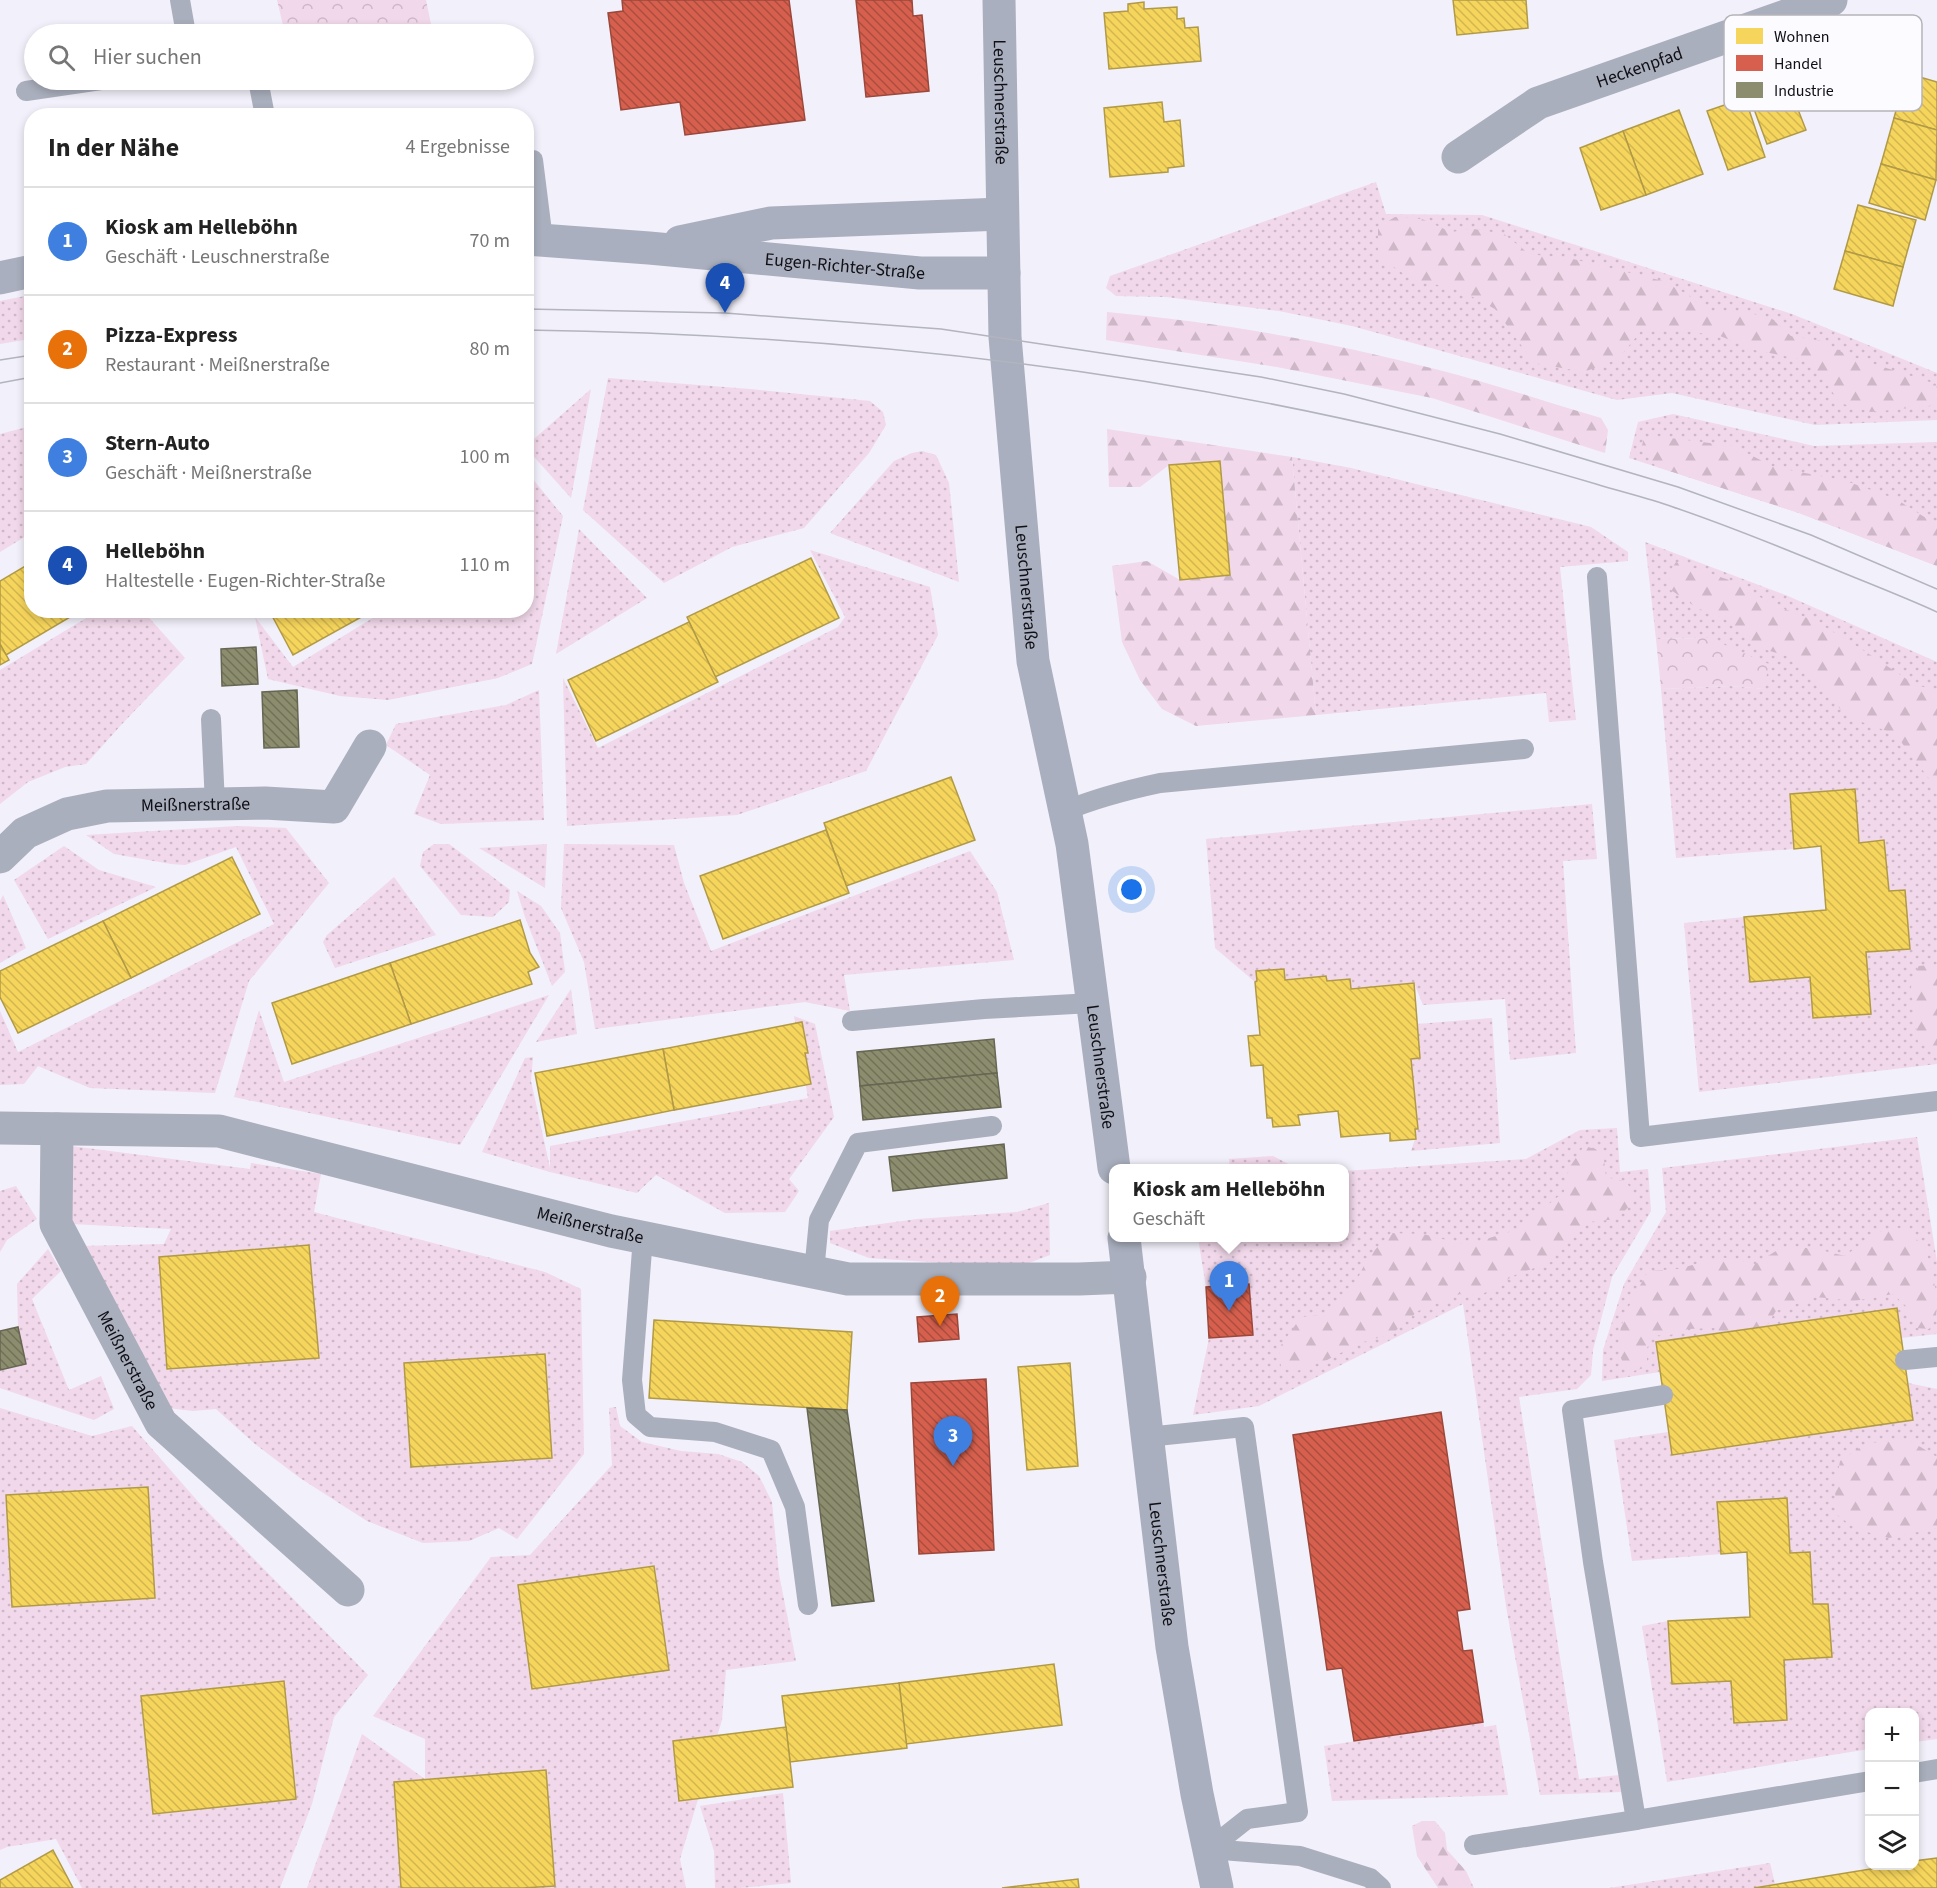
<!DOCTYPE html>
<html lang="de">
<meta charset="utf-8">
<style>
:root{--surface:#fff;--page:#f6f6f6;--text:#222;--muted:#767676;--line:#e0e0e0;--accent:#0f766e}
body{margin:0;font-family:"Source Sans 3",sans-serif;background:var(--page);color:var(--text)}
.controls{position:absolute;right:18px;bottom:18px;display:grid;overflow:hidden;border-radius:12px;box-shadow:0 3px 9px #0003}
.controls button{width:54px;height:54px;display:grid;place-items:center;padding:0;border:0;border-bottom:2px solid var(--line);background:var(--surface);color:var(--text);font:30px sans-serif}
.you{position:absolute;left:1132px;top:890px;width:21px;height:21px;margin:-15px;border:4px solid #fff;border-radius:50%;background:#1a73e8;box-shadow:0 0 0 9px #1a73e833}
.badge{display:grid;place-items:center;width:39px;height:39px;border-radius:50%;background:var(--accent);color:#fff;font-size:20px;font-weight:700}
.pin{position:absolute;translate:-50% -50px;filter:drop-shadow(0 2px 3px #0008)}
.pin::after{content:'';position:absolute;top:32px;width:21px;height:18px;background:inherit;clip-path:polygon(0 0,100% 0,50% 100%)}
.popup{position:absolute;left:1109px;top:1164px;width:240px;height:78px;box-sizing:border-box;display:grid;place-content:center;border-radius:12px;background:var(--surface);filter:drop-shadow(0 2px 4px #0005);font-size:20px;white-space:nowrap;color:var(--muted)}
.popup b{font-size:22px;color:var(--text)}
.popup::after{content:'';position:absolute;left:50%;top:100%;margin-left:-12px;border:12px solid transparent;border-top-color:var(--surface)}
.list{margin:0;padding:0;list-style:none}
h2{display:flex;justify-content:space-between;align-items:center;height:78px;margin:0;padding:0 24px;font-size:26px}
h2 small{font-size:20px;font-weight:400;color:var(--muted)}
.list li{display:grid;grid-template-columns:39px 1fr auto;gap:18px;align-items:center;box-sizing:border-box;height:108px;padding:0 24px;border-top:2px solid var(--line)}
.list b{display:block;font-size:22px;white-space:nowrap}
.list p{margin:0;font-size:20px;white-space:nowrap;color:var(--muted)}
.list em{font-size:20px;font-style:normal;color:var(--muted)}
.icon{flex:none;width:33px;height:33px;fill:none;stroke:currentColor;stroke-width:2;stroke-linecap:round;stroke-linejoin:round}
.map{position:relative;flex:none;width:1937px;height:1888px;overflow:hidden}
.search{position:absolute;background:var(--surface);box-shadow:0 3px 9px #0003;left:24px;top:24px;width:510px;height:66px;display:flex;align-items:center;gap:15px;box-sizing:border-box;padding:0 21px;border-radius:33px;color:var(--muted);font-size:22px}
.panel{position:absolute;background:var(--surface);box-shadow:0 3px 9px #0003;left:24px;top:108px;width:510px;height:510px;border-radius:24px}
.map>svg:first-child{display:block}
</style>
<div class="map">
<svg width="1937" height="1888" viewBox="0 0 1937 1888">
<defs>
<pattern id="grass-dots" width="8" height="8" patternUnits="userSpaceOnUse" patternTransform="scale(1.5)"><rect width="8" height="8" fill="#f1d8ea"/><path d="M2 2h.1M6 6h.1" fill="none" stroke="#ceb8c8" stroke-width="1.8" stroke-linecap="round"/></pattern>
<pattern id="forest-firs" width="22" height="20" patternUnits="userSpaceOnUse" patternTransform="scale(1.5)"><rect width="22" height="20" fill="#f1d8ea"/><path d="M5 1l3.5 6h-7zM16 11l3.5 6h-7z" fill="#ceb8c8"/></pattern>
<pattern id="park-crowns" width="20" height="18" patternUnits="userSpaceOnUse" patternTransform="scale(1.5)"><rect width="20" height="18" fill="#f1d8ea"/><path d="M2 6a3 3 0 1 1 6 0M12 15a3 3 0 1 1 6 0" fill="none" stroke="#ceb8c8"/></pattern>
<pattern id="homes-back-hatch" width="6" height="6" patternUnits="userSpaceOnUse" patternTransform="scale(1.5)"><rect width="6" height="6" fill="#f6d55c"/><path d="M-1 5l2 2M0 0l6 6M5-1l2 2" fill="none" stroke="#d2b64f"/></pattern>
<pattern id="shops-back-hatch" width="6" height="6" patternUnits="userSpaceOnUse" patternTransform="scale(1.5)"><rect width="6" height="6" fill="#d6604d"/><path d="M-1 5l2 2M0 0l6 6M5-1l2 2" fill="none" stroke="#ac4e3f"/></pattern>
<pattern id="industry-back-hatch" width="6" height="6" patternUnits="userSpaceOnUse" patternTransform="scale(1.5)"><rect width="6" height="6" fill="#8c8c6e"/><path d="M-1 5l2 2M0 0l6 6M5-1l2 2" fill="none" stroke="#717159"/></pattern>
</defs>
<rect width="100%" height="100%" fill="#f2f0fa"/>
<!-- grass -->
<g fill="url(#grass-dots)" fill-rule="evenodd">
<path d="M1376,182l10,32 96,1 310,99 145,59v47l-122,5 -143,-32 -55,7 -265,-74 -73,-15 -113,-14 -50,-1 -10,-8 4,-12z"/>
<path d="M25,296l5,43 -30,5v-43z"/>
<path d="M608,378l142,11 120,12 13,11 3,13 -17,28 -65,75 -72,19 -68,36 -81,-73z"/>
<path d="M591,389l-20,109 -44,-49v-4z"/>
<path d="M1673,414l141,32 123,-4v124l-138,-53 -170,-55 9,-36z"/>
<path d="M31,426v107l-31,19v-118z"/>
<path d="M922,451l14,4 13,28 10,99 -129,-49 64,-72 18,-8z"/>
<path d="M1292,457l59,11 240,59 37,25v9l-68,6 16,153 -27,2 -3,-29 -230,22z"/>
<path d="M527,472l36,44 -31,148 -34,14 -110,22 -48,-4 -72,-17 -13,-62 38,50 91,-56 142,-1 1,-89 4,-4 -4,-8z"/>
<path d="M579,529l68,69 -91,56z"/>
<path d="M1645,542l143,54 149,66v402l-238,28 -15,-169 60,-6 6,65 60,-5 3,41 58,-4 -5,-62 44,-4 -5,-58 -16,1 -5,-50 -25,2 -4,-54 -65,5 4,55 -118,9 -15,-169 69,-3 34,3 -55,-51 -53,1z"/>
<path d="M810,550l120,37 8,48 -72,136 -129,44 -170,11 -4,-148 35,70 240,-121 7,-10z"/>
<path d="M98,611h45l42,47 -62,65 -37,41 -21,3 -37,15 -28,22v-134z"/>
<path d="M539,690l5,130 -103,4 -27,-10 16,-39 -44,-30 10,-21 110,-19z"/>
<path d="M1592,804l5,55 -34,2 13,192 -66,7 -5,-61 -82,6 -9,-22 -63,6 -1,-10 -23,2 -1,-5 -41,4 -2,-11 -26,2v10l-2,1 -40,-34 -9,-109z"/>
<path d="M238,826l48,2 43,55 -80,98 -34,112 -125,-5 -52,-22 -14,18 -24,1v-74l18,41 256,-128 -38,-77 -51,18 -14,-1 -57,-10 -28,-19z"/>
<path d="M434,844h15l61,46 -1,12 -16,15 -32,-2 -41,-49 3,-14z"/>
<path d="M547,844l-2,44 -66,-40z"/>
<path d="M564,844l110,1 10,38 27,68 259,-100 27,41 17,68 -170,15 6,36 -45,-9 -210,27 -11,-67 -23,-54z"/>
<path d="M64,846l35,24 57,17 -108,52 -34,-59z"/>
<path d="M394,877l42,58 -101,33 -12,-26 4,-7z"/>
<path d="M517,891l24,15 19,27 5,39 -13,14 -27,-69z"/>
<path d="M3,895l23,53 -26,15v-62z"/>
<path d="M571,989l6,45 -41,8z"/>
<path d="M549,995l-89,150 -226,-48 25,-87 25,72z"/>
<path d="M794,1016l21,8 19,93 -45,62 10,12 -14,21 -60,1 -69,-38 -19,18 -87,-21 -68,-20 43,-94 8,-1 -2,24 19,87v-22l258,-48z"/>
<path d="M1492,1018l8,125 -89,8 4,-12v-10h3l-7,-70 9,-1 -3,-34z"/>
<path d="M1617,1128l3,44 28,-3 3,42 -39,66 -19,73 -2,25 -14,14 -58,8 60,382 41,-4 1,17 -81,3 -34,-189 -43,-302 -204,102 -66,9 16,-77 44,-3 -4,-50 -43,2 -8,-49h146l1,-67 181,-12 54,-29z"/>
<path d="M1917,1137l20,125v72l-36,4 -4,-30 -241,34 4,30 -58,9 1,-31 21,-66 42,-72 -4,-44z"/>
<path d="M71,1146l179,23 1,-6 70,11 -7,38 231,60 36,17 3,165 -67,85 -18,-11 -30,13 -46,2 -56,-22 -67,-43 -45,-34 -39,-35 -23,2 -26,-3 -86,-162 83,-2 7,-15 -99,-5zM309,1245l9,112 -151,12 -8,-112zM545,1354l7,104 -141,9 -6,-104z"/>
<path d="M1273,1156l23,12h-66l-1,-9z"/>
<path d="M16,1186l21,33 -30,21 -7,12v-61z"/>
<path d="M1049,1203l1,52 -24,9h-68l-89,-6 -39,-15v-12l87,-12 100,-7z"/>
<path d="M48,1249l13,22 -29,28 37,91 32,-14 13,33 -20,11 -94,-32v-18l26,-6 -8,-37 -1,-43z"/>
<path d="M1908,1383l29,6v350l-22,3 -1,-30h-44l-1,37 -202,33 -25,-156 26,-5 4,63 59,-3 56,39 -3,-60 48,-3 -4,-53h-15l-3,-52 -20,1 -4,-55 -69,4 4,52 -89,7 -18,-121 54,-8 4,22 240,-34z"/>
<path d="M616,1407l4,19 22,16 39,9 37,3 24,8 17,14 13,26 7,72 17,87 -70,9 -4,50 -42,139 6,29h-163l32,-3 -9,-115 -152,12 7,106h-94l55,-154 63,45v-40l-52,-23 118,-159 39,-2 82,-90 -3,-57zM654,1566l15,103 -137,20 -14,-104z"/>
<path d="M0,1408l92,28 40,-10 69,79 167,170 -34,42 -22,87 -32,84h-198l-26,-49 -49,8 -7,3zM148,1487l6,111 -142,9 -6,-112zM284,1681l12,118 -143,15 -12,-117z"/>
<path d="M1483,1722l1,5 12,-2 12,70 -176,6 -8,-55z"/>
<path d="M783,1793l8,90 -51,5h-25l-1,-37 -14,-45z"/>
<path d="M1770,1863l5,21 -21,4h-145z"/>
</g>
<!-- forest -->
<g fill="url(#forest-firs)">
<path d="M1395,217l27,2 29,13 23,-3 30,5 25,20 44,5 90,22 25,14 20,17 33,-1 30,7 20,18 31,5 27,15 87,28 1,18 -8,4 -58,6 -31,-9 -16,-23 -19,-20 -51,-10 -34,-14 -35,-5 -43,-1 -24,29 -34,13 -50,-9 -39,-54 -39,-21 -42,-7 -36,-25v-29z"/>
<path d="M1107,312c111,10 220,29 328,57 56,14 111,33 166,49l7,12 -3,23 -173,-55 -155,-31 -171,-27z"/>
<path d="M1107,429l185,28 24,258 -120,11 -34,-17 -22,-29 -18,-38 -10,-76 35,-5 33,19 50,-5 -10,-114 -51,4 -29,22h-31z"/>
<path d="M1655,436l78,10 41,21 72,14 50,18 41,26v41l-138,-53 -142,-46 -16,-18 3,-11z"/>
<path d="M1676,562l59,20 35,21 45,18 51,31 51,34 20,3v100l-42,-55 -47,-17 -58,-60 -37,-11 -28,-27 -28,-11 -26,-18 -2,-17z"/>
<path d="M1932,965l5,4v84l-19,-11 -7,-55 7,-21z"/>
<path d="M1584,1146l19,5 3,26 21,5 8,18 -18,19 -28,3 -28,25 -10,15 -36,13 -34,20 -21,-1 -42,17 -26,23 -32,9 -33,17 -33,12 -13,-5 -2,-19 22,-31 21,-2 35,-35 11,-23 23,-24 32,1 43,11 50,-15 48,-38 5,-24z"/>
<path d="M1905,1227l21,22 11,46 -1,23 -7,11 -13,-1 -9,-21 -14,-13 -39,7 -38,-4 -40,14 -17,27 -24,2 -21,-12 -26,1 -21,7 -13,-1 -7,13v19l-17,5c-28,-29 3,-72 18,-101l30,-2 43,-12 34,7 26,-16h31l33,8 30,-23z"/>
<path d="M1909,1440l28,17v71l-48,10 -33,-9 -20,-15 -1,-26 5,-27 27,-18z"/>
<path d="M1422,1821h13l10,12 2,17 19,21 8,17h-36l-21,-32 -5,-30z"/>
</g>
<!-- park -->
<g fill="url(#park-crowns)">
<path d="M277,0h149l7,34h-120l-30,-9z"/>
<path d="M1709,638l60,26 -5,25 -34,-3 -69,3 -5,-50z"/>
</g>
<!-- homes -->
<g fill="url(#homes-back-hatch)" stroke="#b19a47" stroke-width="1.5">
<path d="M1453,0h73l2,28 -71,7z"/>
<path d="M1144,2v7l33,-2v12l7,-1 1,10 13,-1 3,34 -92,8 -5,-56 24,-2v-7z"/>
<path d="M1783,71l23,59 -39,14 -22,-59z"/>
<path d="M1906,73l31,9v48l-43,-12z"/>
<path d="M1745,98l20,59 -37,13 -21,-59z"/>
<path d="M1162,102l2,20 16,-2 4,46 -16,2v4l-58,5 -6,-69z"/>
<path d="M1679,110l24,64 -57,21 -23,-64z"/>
<path d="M1894,118l43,12 -1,50 -55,-16z"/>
<path d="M1623,131l23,64 -45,15 -21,-62z"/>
<path d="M1881,164l55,16 -11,40 -56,-17z"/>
<path d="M1858,205l58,15 -13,47 -58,-16z"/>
<path d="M1845,251l58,16 -10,39 -59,-17z"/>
<path d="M1220,461l10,114 -50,5 -11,-115z"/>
<path d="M811,558l28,60 -124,59 -28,-60z"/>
<path d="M32,562v48h50l-76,45 -6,-11v-63z"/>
<path d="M269,610h105l-81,45z"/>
<path d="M689,622l29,60 -122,59 -28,-61z"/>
<path d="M0,644l9,16 -9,5z"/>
<path d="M951,777l24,63 -129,46 -22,-63z"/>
<path d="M1855,789l4,54 25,-3 5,51 16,-1 5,59 -44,3 5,62 -58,4 -3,-41 -60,5 -6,-65 82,-7 -5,-64 -27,3 -4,-55z"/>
<path d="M826,830l23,63 -126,46 -23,-63z"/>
<path d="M232,857l28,57 -129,64 -28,-57z"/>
<path d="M520,920l10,33 9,14 -11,5 4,12 -121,40 -21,-61z"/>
<path d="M103,921l28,57 -113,55 -18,-36v-26z"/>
<path d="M390,963l21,61 -119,40 -20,-61z"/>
<path d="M1284,969l1,11 41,-4 1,5 23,-2 1,10 63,-6 6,75 -9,1 7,70h-3l1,10 -26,2v-8l-49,4 -3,-26 -40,4 2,10 -27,2 -1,-9h-5l-4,-53 -12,1 -3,-30 12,-1 -5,-53 2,-1 -1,-10z"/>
<path d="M802,1022l6,31h-3l6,31 -137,26 -11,-61z"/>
<path d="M663,1049l11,61 -127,26 -12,-63z"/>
<path d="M309,1245l10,113 -152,11 -8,-112z"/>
<path d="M1897,1308l16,112 -241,35 -16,-113z"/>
<path d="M654,1320l198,12 -5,78 -198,-12z"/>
<path d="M545,1354l7,104 -141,9 -7,-104z"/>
<path d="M1070,1363l8,103 -51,4 -9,-103z"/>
<path d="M148,1487l7,111 -143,9 -6,-112z"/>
<path d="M1787,1498l3,55 20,-1 3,52h15l4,53 -48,3 3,60 -53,3 -3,-42 -59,3 -4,-63 82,-4 -3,-65 -26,2 -4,-52z"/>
<path d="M654,1566l15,104 -137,19 -14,-104z"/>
<path d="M1054,1664l8,61 -156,19 -7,-61z"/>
<path d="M284,1681l12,118 -143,15 -12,-118z"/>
<path d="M899,1683l8,65 -117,14 -8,-66z"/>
<path d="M786,1727l7,60 -114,14 -6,-60z"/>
<path d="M546,1770l9,116 -32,2h-122l-7,-106z"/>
<path d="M53,1850l20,38h-73v-8z"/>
<path d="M1937,1858v30h-183l135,-22h25v-5z"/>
<path d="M1078,1879l1,9h-77z"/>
</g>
<!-- shops -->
<g fill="url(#shops-back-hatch)" stroke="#9b483c" stroke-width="1.5">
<path d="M622,0h167l16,120 -120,15 -5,-33 -59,8 -13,-97 15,-2z"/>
<path d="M856,0h56l1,16 9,-1 7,76 -63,6z"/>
<path d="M1249,1284l4,51 -44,3 -3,-51z"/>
<path d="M957,1314l2,25 -40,3 -2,-25z"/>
<path d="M986,1379l8,171 -75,4 -8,-171z"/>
<path d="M1441,1412l29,197 -13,2 6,40 9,-1 11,72 -129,19 -12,-73 -15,2 -34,-235z"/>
</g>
<!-- industry -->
<g fill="url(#industry-back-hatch)" stroke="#676653" stroke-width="1.5">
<path d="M256,647l2,37 -36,2 -1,-37z"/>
<path d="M297,690l2,57 -35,1 -2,-56z"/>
<path d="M994,1039l3,34 -137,13 -3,-34z"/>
<path d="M997,1073l4,34 -138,13 -3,-34z"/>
<path d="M1004,1144l3,34 -114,13 -4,-34z"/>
<path d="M18,1327l8,37 -26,6v-39z"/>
<path d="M807,1408l40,2 27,191 -42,5z"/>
</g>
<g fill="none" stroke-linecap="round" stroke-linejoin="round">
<!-- service -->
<g stroke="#aaafbd" stroke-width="20">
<path d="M180,0l6,34"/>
<path d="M258,80l7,36"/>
<path d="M26,91l75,-11"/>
<path d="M533,160l10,80"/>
<path d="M1597,577l43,560 297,-36"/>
<path d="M211,719l4,85"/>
<path d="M1065,811c31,-13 62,-21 95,-28l364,-34"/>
<path d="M852,1021l132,-12 108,-6"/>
<path d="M643,1237l-11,143 4,35 14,12 65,5 56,18 24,57 13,98"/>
<path d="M814,1272l5,-52 39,-77 134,-17"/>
<path d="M1905,1360l32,-3"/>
<path d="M1663,1395l-91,15 21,152 43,258 234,-39"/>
<path d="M1147,1437l97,-10 54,385 -51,7 -38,30"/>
<path d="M1914,1773l23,-4"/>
<path d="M1474,1845l162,-25"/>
<path d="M1209,1849l91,7 70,22 11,10"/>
</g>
<!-- minor -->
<g stroke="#aaafbd" stroke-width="33">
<path id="s1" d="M1458,157l80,-54 293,-103"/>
<path id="s2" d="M0,857l25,-24 42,-19 40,-8 158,-3 69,4 36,-61"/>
<path id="s3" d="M0,1128l219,3 392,100 237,48h231l51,-2"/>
<path id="s4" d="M57,1129l-1,95 105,199 187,167"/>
</g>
<!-- secondary -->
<g stroke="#a9afbe" stroke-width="33">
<path id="s5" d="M999,0l6,337 28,324 39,183 42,324"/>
<path id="s6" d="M526,239l123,9 271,25h84"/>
<path d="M680,242l91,-19 231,-9"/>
<path d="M0,278l32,-7"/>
<path id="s7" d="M1124,1238l48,409 25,147 20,94"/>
</g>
<!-- tram -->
<g stroke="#b2b4be" stroke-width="1.5">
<path d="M526,309l199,4 216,16 320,48 83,17 156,40 178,53 133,48 126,54"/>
<path d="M526,330c299,4 597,35 888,105 61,15 122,31 182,49 26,8 52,14 77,23 53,18 105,39 156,60 36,15 73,29 108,45"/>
<path d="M0,360l32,-5"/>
<path d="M0,383l32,-6"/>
</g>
</g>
<g text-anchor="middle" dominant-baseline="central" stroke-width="6" stroke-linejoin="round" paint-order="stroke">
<!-- street labels -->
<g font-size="18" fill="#100f15" stroke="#fcfbff">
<text stroke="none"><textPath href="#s1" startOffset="204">Heckenpfad</textPath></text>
<text stroke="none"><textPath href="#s5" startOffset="102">Leuschnerstraße</textPath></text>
<text stroke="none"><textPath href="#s6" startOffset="320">Eugen-Richter-Straße</textPath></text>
<text stroke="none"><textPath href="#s5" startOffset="588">Leuschnerstraße</textPath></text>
<text stroke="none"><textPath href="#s2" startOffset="210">Meißnerstraße</textPath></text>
<text stroke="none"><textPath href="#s5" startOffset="1074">Leuschnerstraße</textPath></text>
<text stroke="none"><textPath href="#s3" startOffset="602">Meißnerstraße</textPath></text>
<text stroke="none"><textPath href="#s4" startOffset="249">Meißnerstraße</textPath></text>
<text stroke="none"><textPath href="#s7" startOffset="328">Leuschnerstraße</textPath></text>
</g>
</g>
<!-- legend -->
<rect x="1724" y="15" width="198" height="96" rx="9" fill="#fcfbff" stroke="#b5b4b9" stroke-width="1.5"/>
<rect x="1736" y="28" width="27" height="16" fill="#f6d55c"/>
<rect x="1736" y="55" width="27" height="16" fill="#d6604d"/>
<rect x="1736" y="82" width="27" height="16" fill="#8c8c6e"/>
<g font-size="16" fill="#100f15">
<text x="1774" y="42">Wohnen</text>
<text x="1774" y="69">Handel</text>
<text x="1774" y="96">Industrie</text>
</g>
</svg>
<div class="controls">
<button>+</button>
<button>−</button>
<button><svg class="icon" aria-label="layers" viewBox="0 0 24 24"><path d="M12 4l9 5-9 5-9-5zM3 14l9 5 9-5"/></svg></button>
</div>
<div class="you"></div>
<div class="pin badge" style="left:1229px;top:1311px;background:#3f7fe0">1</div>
<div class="popup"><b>Kiosk am Helleböhn</b>Geschäft</div>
<div class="pin badge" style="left:940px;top:1326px;background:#e8710a">2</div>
<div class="pin badge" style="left:953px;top:1466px;background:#3f7fe0">3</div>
<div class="pin badge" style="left:725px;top:313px;background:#1a4fb4">4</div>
<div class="search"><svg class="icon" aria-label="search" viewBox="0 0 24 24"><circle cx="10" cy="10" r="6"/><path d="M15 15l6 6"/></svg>Hier suchen</div>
<section class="panel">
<h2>In der Nähe<small>4 Ergebnisse</small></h2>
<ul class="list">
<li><span class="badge" style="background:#3f7fe0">1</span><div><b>Kiosk am Helleböhn</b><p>Geschäft · Leuschnerstraße</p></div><em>70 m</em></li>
<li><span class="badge" style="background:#e8710a">2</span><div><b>Pizza-Express</b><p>Restaurant · Meißnerstraße</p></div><em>80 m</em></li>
<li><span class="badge" style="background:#3f7fe0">3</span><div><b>Stern-Auto</b><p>Geschäft · Meißnerstraße</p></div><em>100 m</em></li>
<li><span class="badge" style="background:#1a4fb4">4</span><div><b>Helleböhn</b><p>Haltestelle · Eugen-Richter-Straße</p></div><em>110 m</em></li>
</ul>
</section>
</div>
